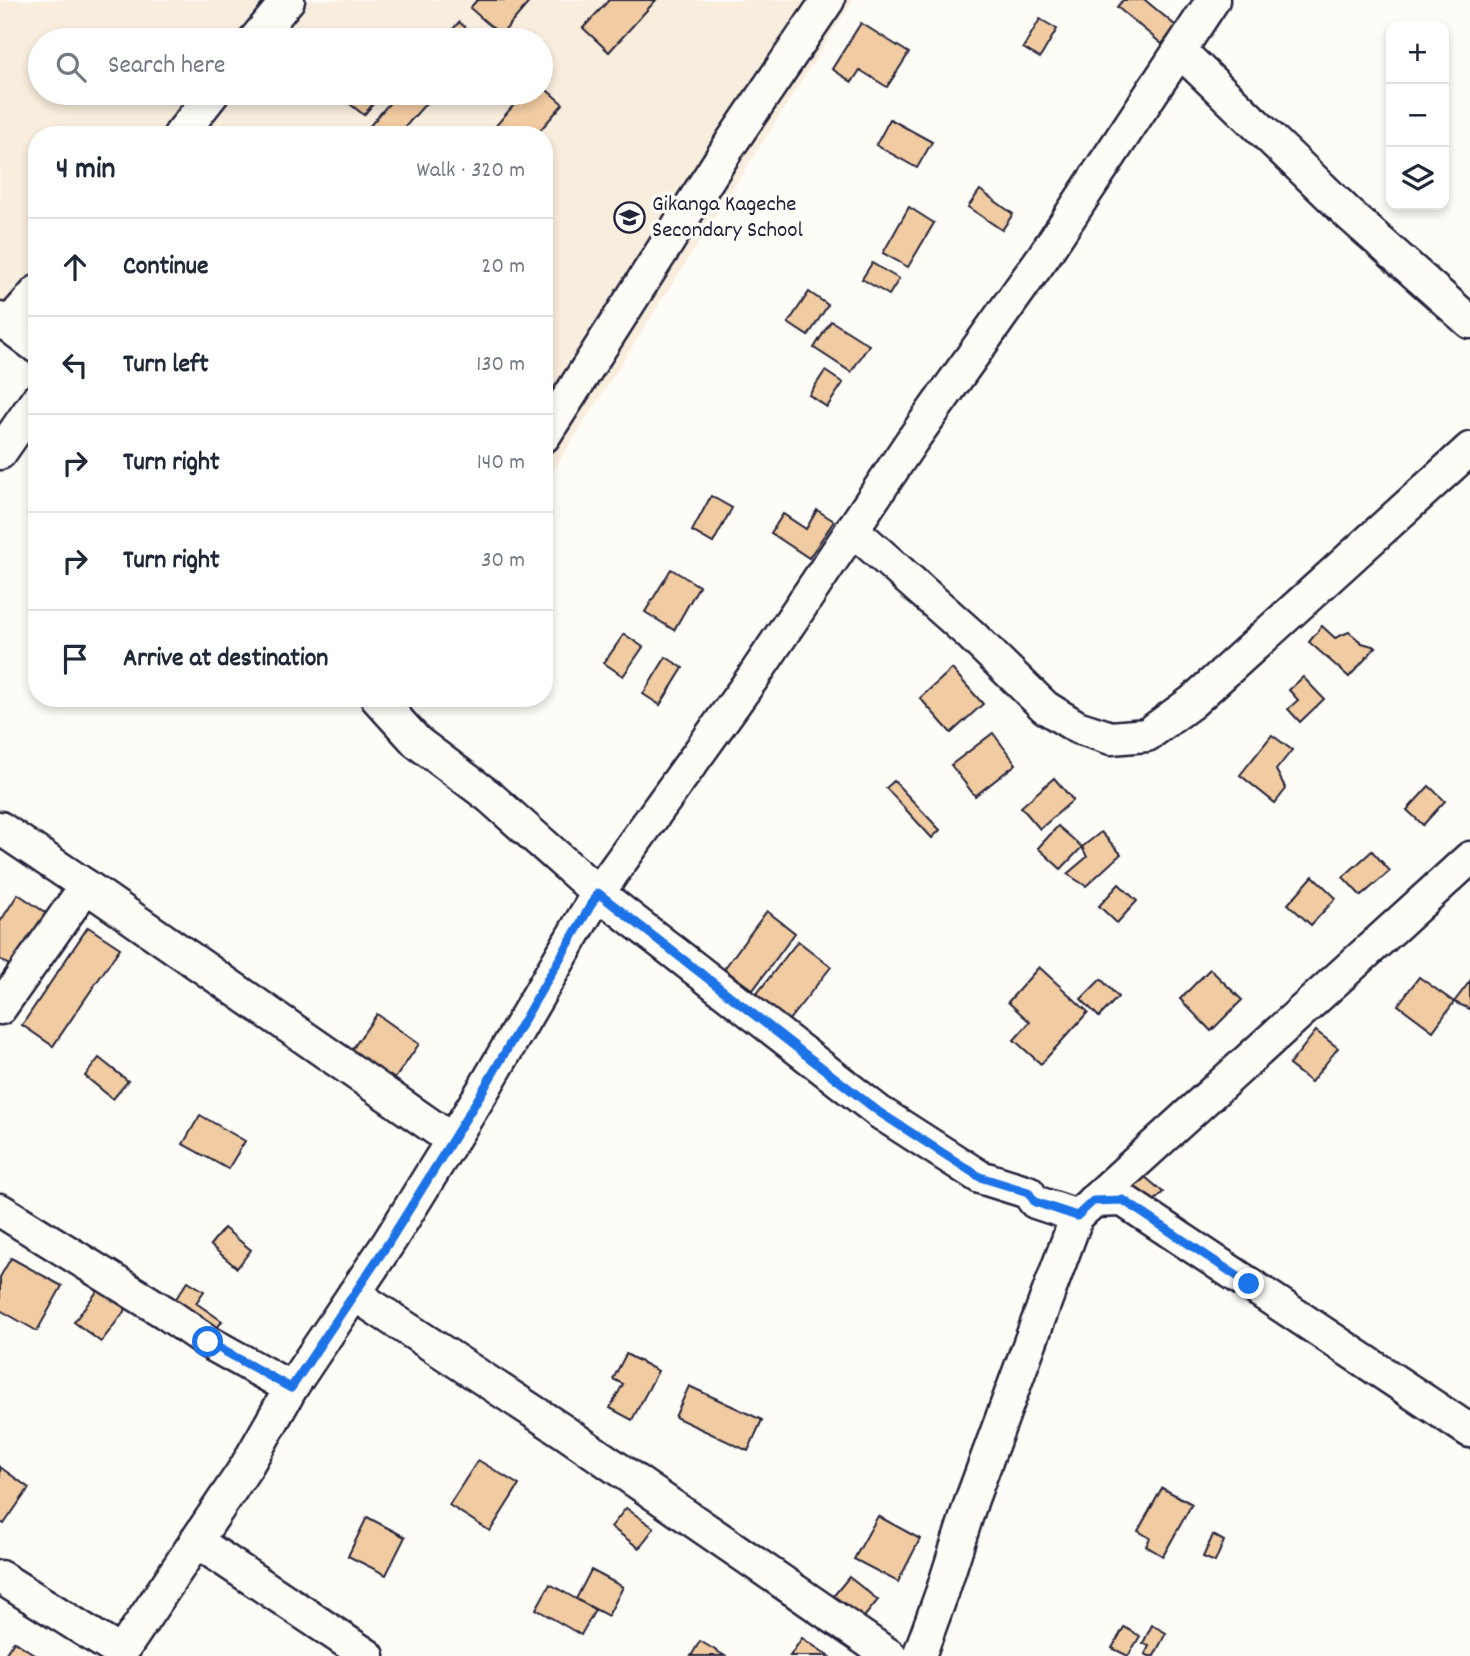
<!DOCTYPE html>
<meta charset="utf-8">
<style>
:root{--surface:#fff;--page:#f6f6f7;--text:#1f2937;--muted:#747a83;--line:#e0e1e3}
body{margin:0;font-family:Dekko,sans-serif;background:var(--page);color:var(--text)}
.controls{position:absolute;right:21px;top:21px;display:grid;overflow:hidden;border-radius:14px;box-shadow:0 4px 10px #0003}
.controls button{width:63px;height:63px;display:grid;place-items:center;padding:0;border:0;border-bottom:2px solid var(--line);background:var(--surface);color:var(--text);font:35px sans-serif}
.stop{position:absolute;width:21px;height:21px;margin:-16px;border:5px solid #1a73e8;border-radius:50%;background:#fff}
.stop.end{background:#1a73e8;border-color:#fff;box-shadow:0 2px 7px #0008}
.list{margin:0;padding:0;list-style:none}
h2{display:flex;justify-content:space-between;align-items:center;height:91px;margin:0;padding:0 28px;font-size:30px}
h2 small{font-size:23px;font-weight:400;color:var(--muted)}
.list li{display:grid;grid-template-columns:46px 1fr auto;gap:21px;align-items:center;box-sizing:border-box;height:98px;padding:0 28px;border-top:2px solid var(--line)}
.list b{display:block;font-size:26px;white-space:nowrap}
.list em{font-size:23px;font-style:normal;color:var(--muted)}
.icon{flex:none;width:38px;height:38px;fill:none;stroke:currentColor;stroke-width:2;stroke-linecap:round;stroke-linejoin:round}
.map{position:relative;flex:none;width:1470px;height:1656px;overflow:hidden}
.search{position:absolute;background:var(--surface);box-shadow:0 4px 10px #0003;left:28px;top:28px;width:525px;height:77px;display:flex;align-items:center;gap:18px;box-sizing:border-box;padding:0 24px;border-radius:38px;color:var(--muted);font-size:26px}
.panel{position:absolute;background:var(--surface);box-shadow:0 4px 10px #0003;left:28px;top:126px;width:525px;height:581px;border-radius:28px}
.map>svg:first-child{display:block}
</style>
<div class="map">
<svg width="1470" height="1656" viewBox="0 0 1470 1656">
<rect width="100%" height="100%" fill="#fdfcf7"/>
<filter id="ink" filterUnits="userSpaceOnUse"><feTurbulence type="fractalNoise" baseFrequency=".0143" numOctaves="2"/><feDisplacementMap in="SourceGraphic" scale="14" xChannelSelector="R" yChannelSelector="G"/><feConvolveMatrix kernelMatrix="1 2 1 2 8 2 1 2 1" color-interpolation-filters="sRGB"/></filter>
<g filter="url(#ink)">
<!-- built -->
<path fill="#f9eddd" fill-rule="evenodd" d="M0,0h853l-309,485v-350h-507v196l-37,-29zM40,40h501v53h-501z"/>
<!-- building -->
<g fill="#f1cba1" stroke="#22223b" stroke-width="2">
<path d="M477,0h54l-30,35 -31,-27z"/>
<path d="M609,0h47l-47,52 -26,-24z"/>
<path d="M1123,0h22l31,26 -14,18 -45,-37z"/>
<path d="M1040,19l17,10 -17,29 -17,-10z"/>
<path d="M459,22l21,18h-36z"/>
<path d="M861,23l48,30 -22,34 -27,-17 -8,12 -20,-13z"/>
<path d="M305,28l15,12h-24z"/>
<path d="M541,85l22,19 -27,31h-48l36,-42h17z"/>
<path d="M336,93h46l-18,22z"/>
<path d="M398,93h37l-37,42h-36z"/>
<path d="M890,119l42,23 -15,26 -41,-23z"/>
<path d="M980,190l33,24 -11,16 -34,-23z"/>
<path d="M909,207l25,16 -26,44 -25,-14z"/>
<path d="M872,263l27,16 -10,16 -27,-16z"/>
<path d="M809,292l19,13 -20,31 -20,-13z"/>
<path d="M831,321l38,24 -18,27 -37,-24z"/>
<path d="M825,371l18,12 -16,24 -18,-12z"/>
<path d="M711,496l21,12 -19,35 -21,-12z"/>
<path d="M817,510l17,11 -25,37 -38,-25 12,-19 23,15z"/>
<path d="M671,569l28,17 -25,44 -29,-18z"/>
<path d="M1322,626l13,12 14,-6 13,11 14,4 -27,30 -40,-35z"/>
<path d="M624,634l19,13 -20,29 -19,-13z"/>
<path d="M666,657l17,11 -23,37 -17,-11z"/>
<path d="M952,669l31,35 -32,29 -31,-35z"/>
<path d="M1303,677l21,22 -24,23 -12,-13 10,-9 -9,-10z"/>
<path d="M993,733l23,31 -41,32 -24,-31z"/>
<path d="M1272,735l20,15 -16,20 10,19 -11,14 -35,-28z"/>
<path d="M1054,778l19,22 -33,29 -19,-22z"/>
<path d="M894,781l46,49 -8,8 -46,-50z"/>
<path d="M1429,786l16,15 -22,24 -16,-15z"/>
<path d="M1058,826l24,21 -21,22 -23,-21z"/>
<path d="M1101,832l20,22 -35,32 -19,-12 20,-17 -5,-10z"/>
<path d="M1372,851l18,20 -29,25 -18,-19z"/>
<path d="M1313,876l23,22 -25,27 -23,-21z"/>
<path d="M1119,884l18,17 -20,22 -18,-17z"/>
<path d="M18,894l31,21 -36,53 -13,-9v-37z"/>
<path d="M767,911l28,22 -42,57 -29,-21z"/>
<path d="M88,927l32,21 -67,98 -31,-21z"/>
<path d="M798,941l33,26 -47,59 -32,-26z"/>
<path d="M1039,967l49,45 -47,52 -27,-24 16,-18 -22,-20z"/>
<path d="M1210,969l32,31 -31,31 -31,-32z"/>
<path d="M1419,977l35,25 -21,29 -35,-26z"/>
<path d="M1101,979l17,18 -19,20 -18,-18z"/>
<path d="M1470,981v28l-16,-7z"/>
<path d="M377,1014l42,30 -25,36 -43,-29z"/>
<path d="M1316,1031l22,17 -27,34 -22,-17z"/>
<path d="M99,1058l29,23 -15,18 -28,-23z"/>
<path d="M200,1115l45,26 -17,28 -45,-25z"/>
<path d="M1144,1176l19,16 -14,15 -26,-7z"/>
<path d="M224,1228l27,22 -14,18 -27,-23z"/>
<path d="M11,1258l51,28 -25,45 -37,-21v-33z"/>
<path d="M188,1281l16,10 -8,12 26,18 -14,21 -42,-29z"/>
<path d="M99,1289l27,20 -25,33 -27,-20z"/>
<path d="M626,1354l32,17 -26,49 -22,-12 13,-24 -10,-5z"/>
<path d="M689,1386l73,34 -14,31 -73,-34z"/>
<path d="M478,1460l41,25 -29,46 -41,-26z"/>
<path d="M0,1467l29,21 -25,36 -4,-2z"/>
<path d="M1162,1488l30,16 -29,52 -17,-10 4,-8 -12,-7z"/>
<path d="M626,1508l28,20 -15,20 -28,-21z"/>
<path d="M878,1516l42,23 -22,43 -44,-23z"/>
<path d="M367,1517l38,20 -19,38 -38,-19z"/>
<path d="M1213,1535l11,6 -9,21 -12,-5z"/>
<path d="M591,1570l32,17 -15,29 -32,-17z"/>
<path d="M849,1577l29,23 -18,22 -29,-23z"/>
<path d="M550,1584l45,26 -14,25 -45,-26z"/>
<path d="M1152,1625l14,8 -12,23h-5l-4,-2 4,-8 -6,-3z"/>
<path d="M1124,1627l16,9 -12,20 -16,-8z"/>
<path d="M802,1638l27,18h-39z"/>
<path d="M14,1641l23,15h-33z"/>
<path d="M700,1641l25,15h-34z"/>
</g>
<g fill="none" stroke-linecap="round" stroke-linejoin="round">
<defs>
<g id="minor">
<path d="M255,40l33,-40"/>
<path d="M1180,51l170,164 120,107"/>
<path d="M180,135l33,-42"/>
<path d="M0,319l37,28"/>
<path d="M8,325l29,-33"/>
<path d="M544,436l187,-293 97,-143"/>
<path d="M0,453l37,-53"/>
<path d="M852,529l118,105 75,73 32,20 34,11 36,-3 45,-33 278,-253"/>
<path d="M377,698l40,44 73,55 108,96 281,219 101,65 48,15 7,10 42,14 393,-358"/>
<path d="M0,828l86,58 -86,122"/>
<path d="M86,886l366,254"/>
<path d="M1093,1201l30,-1 347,231"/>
<path d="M0,1210l166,103 42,29 83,46"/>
<path d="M354,1294l209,137 327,225"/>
<path d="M196,1541l172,115"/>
<path d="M0,1577l121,76"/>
<path d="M119,1656l127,-189 45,-79 98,-146 90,-145 119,-204 156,-217 157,-234 132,-185 170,-257"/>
<path d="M919,1656l24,-66 29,-91 105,-283"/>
</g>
</defs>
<!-- minor casing -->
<use href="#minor" stroke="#22223b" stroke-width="37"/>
<!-- minor -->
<use href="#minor" stroke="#fdfcf7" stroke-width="32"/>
</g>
</g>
<g fill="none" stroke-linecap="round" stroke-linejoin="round" filter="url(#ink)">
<!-- route -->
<path stroke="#1a73e8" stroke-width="9" d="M208,1342l83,46 98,-146 90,-145 119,-204 281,219 101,65 48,15 7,10 42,14 16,-15 30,-1 126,84"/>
</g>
<!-- icons -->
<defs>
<symbol id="school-ring" viewBox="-11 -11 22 22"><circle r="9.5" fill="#fdfcf7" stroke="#22223b" stroke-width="1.5"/><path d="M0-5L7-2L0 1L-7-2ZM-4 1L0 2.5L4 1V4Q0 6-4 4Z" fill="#22223b"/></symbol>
</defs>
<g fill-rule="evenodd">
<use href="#school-ring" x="612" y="200" width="35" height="35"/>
</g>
<g text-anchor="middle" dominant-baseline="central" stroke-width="7" stroke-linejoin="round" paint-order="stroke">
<!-- poi labels -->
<g font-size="23" fill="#22223b" stroke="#fdfcf7" text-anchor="start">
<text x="652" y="205">Gikanga Kageche<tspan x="652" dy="26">Secondary School</tspan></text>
</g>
</g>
</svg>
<div class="controls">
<button>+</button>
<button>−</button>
<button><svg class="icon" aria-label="layers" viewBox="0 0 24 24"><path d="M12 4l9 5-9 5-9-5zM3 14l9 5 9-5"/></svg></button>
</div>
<div class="stop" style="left:208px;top:1342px"></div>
<div class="stop end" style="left:1249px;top:1284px"></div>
<div class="search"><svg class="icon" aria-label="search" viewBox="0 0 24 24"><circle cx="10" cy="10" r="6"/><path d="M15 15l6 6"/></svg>Search here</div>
<section class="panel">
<h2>4 min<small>Walk · 320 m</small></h2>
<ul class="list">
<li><svg class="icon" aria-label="ahead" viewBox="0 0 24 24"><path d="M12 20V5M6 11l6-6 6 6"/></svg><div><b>Continue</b></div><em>20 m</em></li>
<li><svg class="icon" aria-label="left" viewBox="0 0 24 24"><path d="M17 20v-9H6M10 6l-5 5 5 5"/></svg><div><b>Turn left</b></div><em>130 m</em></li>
<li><svg class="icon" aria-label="right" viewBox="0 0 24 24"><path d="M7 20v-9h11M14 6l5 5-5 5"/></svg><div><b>Turn right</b></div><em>140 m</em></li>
<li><svg class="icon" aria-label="right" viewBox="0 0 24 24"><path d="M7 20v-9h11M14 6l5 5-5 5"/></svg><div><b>Turn right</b></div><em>30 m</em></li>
<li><svg class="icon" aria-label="arrive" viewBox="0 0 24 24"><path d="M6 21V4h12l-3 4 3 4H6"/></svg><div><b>Arrive at destination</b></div></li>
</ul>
</section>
</div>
